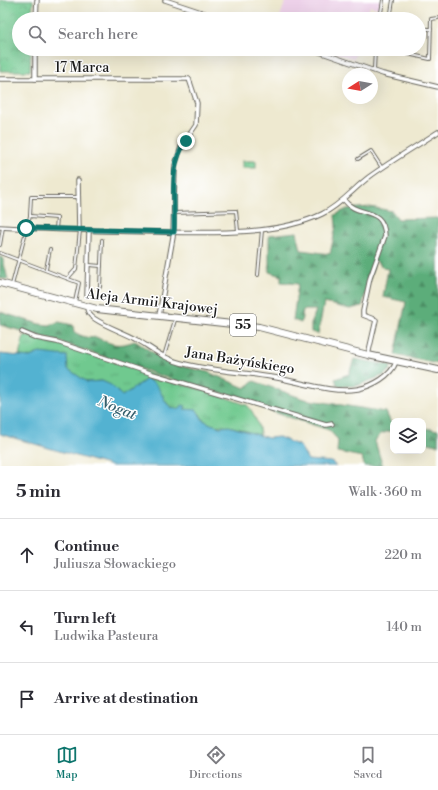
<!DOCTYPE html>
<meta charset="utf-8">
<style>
:root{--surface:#fff;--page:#f7f7f7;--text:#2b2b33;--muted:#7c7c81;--line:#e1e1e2;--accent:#0f766e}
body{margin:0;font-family:"Libre Bodoni",serif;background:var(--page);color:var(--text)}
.controls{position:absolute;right:12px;bottom:12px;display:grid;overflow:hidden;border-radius:8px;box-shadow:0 4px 16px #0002}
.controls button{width:36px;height:36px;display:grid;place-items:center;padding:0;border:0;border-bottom:1px solid var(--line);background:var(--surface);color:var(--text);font:20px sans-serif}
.compass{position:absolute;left:342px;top:68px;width:36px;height:36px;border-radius:50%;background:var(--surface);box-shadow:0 4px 16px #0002;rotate:259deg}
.stop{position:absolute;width:12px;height:12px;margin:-9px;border:3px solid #0f766e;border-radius:50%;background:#fff}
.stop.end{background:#0f766e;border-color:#fff;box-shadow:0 1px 4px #0008}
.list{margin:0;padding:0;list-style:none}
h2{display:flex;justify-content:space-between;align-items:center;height:52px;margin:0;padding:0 16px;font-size:17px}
h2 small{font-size:13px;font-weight:400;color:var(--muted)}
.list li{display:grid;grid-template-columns:26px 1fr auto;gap:12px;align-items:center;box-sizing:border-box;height:72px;padding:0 16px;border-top:1px solid var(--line)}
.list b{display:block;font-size:15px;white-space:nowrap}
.list p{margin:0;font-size:13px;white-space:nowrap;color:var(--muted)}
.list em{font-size:13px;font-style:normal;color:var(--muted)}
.icon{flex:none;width:22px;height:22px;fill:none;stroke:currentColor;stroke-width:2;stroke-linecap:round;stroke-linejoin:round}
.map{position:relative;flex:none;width:438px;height:466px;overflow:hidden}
.search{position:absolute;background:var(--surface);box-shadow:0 4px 16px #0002;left:12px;right:12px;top:12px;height:44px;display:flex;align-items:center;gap:10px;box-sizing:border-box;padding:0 14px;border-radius:22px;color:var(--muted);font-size:15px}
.sheet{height:268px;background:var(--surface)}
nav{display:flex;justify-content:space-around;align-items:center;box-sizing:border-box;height:56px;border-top:1px solid var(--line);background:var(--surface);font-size:11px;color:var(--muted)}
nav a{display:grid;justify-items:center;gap:2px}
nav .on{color:var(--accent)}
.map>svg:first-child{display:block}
</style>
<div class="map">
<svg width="438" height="466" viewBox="0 0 438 466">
<defs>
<pattern id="grass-tufts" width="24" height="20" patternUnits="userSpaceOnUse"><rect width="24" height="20" fill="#70c98f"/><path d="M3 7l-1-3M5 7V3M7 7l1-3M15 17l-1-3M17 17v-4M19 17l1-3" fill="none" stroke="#60ac7b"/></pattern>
<pattern id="forest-firs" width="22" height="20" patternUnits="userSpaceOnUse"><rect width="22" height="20" fill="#5cad7a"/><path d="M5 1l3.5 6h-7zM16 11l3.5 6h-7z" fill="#4b8c63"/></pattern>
<pattern id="park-crowns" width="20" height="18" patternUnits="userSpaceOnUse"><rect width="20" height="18" fill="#70c98f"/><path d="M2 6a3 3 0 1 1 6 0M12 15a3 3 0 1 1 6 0" fill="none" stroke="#60ac7b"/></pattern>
</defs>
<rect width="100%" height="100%" fill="#fff"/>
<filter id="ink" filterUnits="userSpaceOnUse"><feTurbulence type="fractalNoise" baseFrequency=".025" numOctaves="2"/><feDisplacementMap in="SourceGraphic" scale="8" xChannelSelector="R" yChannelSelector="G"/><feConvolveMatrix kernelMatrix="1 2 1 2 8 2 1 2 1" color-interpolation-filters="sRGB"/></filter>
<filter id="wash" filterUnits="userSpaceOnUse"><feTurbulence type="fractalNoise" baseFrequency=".012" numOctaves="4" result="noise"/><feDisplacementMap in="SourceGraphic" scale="16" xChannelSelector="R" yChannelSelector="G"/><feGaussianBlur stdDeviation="0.9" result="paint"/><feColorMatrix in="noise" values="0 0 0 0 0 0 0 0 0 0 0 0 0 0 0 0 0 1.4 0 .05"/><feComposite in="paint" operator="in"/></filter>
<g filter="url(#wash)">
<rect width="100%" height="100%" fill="#eee9d0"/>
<!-- built -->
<g fill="#edd1e9">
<path d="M286,0h96l-2,9 -10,-3 -4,13h-87z"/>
<path d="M324,49h33l-3,10z"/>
</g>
<!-- grass -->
<path fill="url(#grass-tufts)" stroke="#467256" d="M24,335l33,8 126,42 24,6 40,14c6,5 13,22 13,30 -9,-1 -15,-5 -24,-7 -13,-4 -29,2 -36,-14l-16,-5 1,-2c-22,7 -20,-17 -38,-28l-24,17 -21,-15 -15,1 -48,-29 -9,4 -11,-1z"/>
<!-- forest -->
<g fill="url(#forest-firs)" stroke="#3c644b">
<path d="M370,207l22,4 6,8 40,-1v146l-43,-9 11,-53 -23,-5 5,-28 -5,-1 -8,-8 -13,46 -12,3 -26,-6 -6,31 -7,-2v-8l5,-14h-13l-2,13 -8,-3 5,-36 -17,-2v-6l-12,-4v-37l28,-3 4,18 29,4 6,-28 -1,-11 12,-6z"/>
<path d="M0,256l3,3 5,21 -8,-2z"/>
<path d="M0,312l39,12 10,1 10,-3 14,3 1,7c8,4 13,7 22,5 16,8 22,10 39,4l28,18 17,7 28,6 37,16 9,-7 50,18 82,13 5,11h2v7l-12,4 -6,7 7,23 -1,2h-17l-2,-9 -25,-5 1,-12 -9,-10 -59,-19 -22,-11 -65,-17 -126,-42 -57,-16z"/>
<path d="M354,359l36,6 1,4 -7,6 -27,11h-19l-3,-7 14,-5z"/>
<path d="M423,428l15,2v15l-15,-3z"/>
</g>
<!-- park -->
<g fill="url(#park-crowns)" stroke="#467256">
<path d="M0,0h33l-1,19h-13v30h12l-1,22h-30z"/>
<rect x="242" y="161" width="14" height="7"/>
</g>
<!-- water -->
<path fill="#53b2d1" stroke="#386776" d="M39,353l28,3 1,13 19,13 15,-1 9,4 11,11 25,-17c2,2 6,3 8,5 9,9 9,26 25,25l2,-4 4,1 -2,3 13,1 6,10 8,4 9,3 9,-1 39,12 11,-1 21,9 8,14 24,2 4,4h-225l-111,-32v-80l30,3z"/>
</g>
<g filter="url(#ink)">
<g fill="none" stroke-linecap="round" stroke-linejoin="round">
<defs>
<g id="lane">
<path d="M380,19l3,-19"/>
<path d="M390,19l3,-19"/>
<path d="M419,29h12"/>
<path d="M385,49l45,10 1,-40 7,-1"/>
<path d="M374,70l1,-21"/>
<path d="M358,159l13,-8 11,17"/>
<path d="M174,213l62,-2 2,20"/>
<path d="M30,216l1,-19h47"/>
<path d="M0,245l3,-18"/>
<path d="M0,253l79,30 -4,19"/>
<path d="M89,265l12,1"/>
<path d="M46,269l4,-20"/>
<path d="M258,275l4,-45"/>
<path d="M68,278l8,-9 4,-39"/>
<path d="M12,285l18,-69 27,2 -1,11"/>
<path d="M100,287l2,-47"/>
<path d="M164,356l11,-36"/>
</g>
<g id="street">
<path d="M165,0l57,19"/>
<path d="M36,19l1,-19"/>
<path d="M311,49l72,25 55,13"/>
<path d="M0,79h189l8,24 -1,22 -15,22 -6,18 -2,72 -14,79"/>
<path d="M35,79v-30"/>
<path d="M78,180l1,50"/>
<path d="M344,200c13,18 40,5 41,36l-15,42 -7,33v4l13,5 -8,35"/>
<path d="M0,227c52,3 105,4 157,5 50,1 120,4 165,-18 19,-9 31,-25 47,-37 22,-16 46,-30 69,-45"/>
<path d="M87,295l2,-64"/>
<path d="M87,307c0,5 3,9 8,12 12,8 28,13 41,20 15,9 28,20 45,24 30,8 60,9 90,14 28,4 60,17 87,12 15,-3 33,-13 38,-27"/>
<path d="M22,332l14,6 21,4 96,32 173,51 6,-1"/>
</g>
<path id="primary" d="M0,283l97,26 162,18 109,28 70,15"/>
</defs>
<!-- lane casing -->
<use href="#lane" stroke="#66645b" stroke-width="4"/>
<!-- street casing -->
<use href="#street" stroke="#66645b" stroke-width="5.5"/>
<!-- primary casing -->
<use href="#primary" stroke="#66645b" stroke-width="8"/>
<!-- lane -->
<use href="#lane" stroke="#fff" stroke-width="2"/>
<!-- street -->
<use href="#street" stroke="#fff" stroke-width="3.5"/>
<!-- primary -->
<use href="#primary" stroke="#fff" stroke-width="6"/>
</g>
</g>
<g fill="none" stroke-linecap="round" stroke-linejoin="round" filter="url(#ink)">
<!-- route -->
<path stroke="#0f766e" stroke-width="5" d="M26,228l148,4c2,-30 -7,-65 12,-91"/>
</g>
<g text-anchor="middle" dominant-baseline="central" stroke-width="3" stroke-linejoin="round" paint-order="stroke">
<!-- shield labels -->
<rect fill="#fff" stroke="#606060" stroke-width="1" x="230" y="314" width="26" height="22" rx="3"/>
<g font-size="13" font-weight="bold" fill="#1c1c1c">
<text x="243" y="325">55</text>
</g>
<!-- street labels -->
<g font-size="14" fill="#1c1c1c" stroke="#fff">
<text x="82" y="68">17 Marca</text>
<text transform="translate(152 302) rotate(7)">Aleja Armii Krajowej</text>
<text transform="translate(240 361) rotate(9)">Jana Bażyńskiego</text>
</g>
<!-- water labels -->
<g font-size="15" font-style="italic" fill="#35606d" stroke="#fff">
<text transform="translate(117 408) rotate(22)">Nogat</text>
</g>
</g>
</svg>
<div class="controls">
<button><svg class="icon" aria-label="layers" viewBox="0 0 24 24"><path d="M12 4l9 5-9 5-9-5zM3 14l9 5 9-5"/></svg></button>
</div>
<svg class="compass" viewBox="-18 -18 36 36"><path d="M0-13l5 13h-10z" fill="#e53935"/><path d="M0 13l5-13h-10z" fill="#7c7c81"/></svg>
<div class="stop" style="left:26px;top:228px"></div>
<div class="stop end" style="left:186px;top:141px"></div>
<div class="search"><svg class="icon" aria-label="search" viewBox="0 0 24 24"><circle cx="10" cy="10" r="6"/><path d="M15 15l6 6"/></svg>Search here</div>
</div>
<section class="sheet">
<h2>5 min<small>Walk · 360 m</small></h2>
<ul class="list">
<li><svg class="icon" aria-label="ahead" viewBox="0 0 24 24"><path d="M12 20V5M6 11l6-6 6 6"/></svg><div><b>Continue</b><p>Juliusza Słowackiego</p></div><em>220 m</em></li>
<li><svg class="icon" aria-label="left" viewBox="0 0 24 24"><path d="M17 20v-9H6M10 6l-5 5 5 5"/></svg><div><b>Turn left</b><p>Ludwika Pasteura</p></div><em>140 m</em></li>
<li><svg class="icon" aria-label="arrive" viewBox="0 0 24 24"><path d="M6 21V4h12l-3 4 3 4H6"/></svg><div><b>Arrive at destination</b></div></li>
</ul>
</section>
<nav>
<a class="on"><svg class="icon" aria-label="map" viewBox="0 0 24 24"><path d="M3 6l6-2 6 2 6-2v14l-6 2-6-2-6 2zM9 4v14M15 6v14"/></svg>Map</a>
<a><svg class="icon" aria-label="directions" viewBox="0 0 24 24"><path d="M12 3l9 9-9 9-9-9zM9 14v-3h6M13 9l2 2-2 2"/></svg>Directions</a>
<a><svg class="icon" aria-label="saved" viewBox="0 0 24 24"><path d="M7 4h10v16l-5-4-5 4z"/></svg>Saved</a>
</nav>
